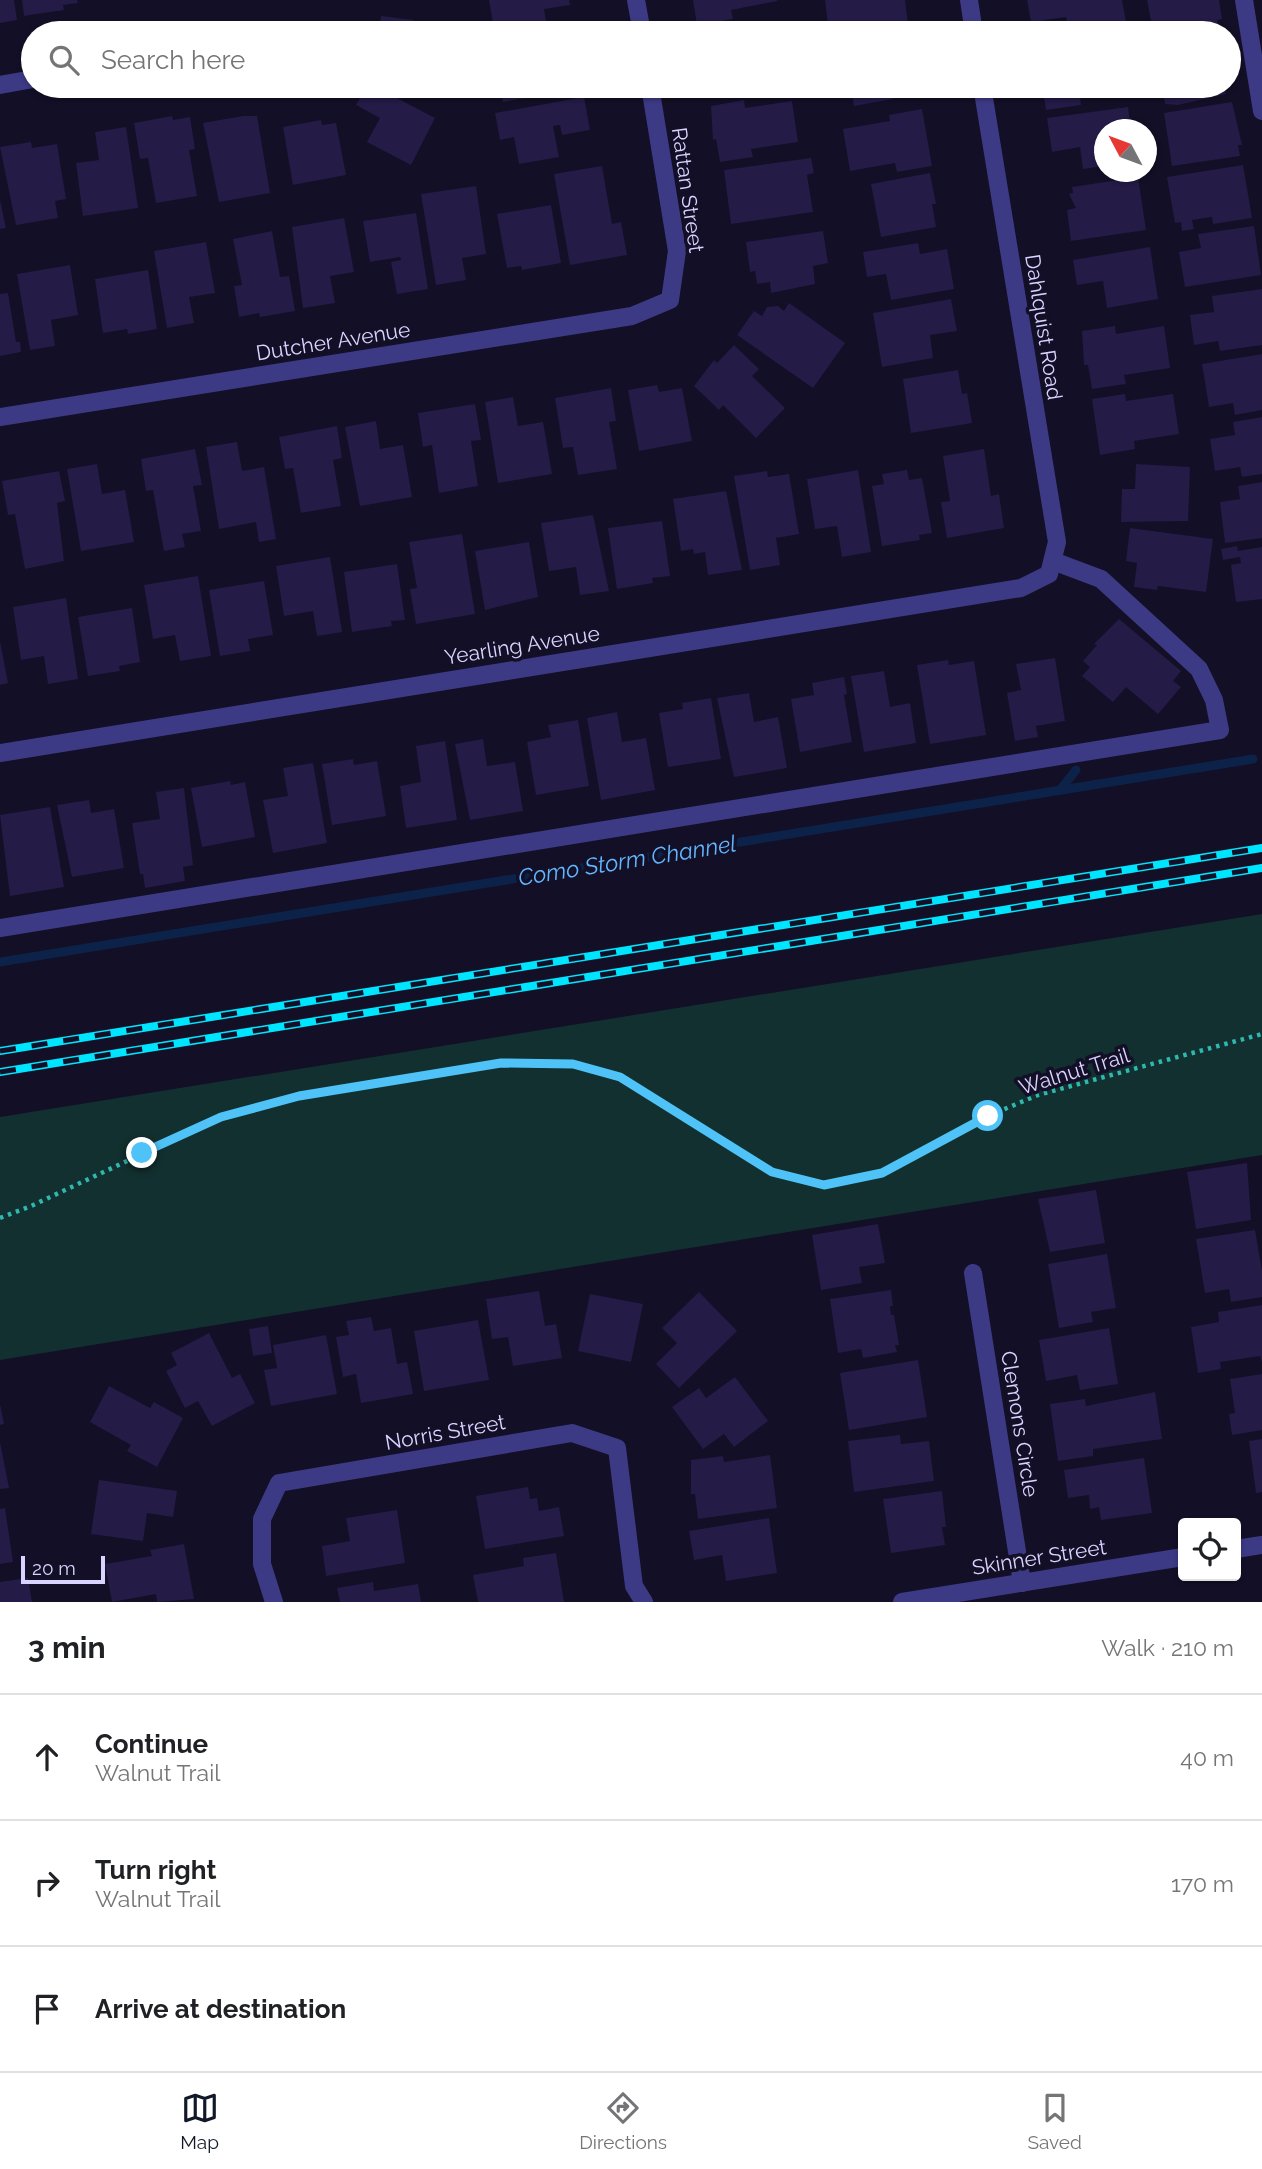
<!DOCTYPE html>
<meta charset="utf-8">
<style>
:root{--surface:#fff;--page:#f2f2f2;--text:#202124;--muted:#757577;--line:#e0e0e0;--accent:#111827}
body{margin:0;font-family:Raleway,sans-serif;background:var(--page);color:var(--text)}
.controls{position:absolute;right:21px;bottom:21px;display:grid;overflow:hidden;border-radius:7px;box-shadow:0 2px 5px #0004}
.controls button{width:63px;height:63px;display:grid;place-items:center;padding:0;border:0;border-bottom:2px solid var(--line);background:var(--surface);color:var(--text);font:35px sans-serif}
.compass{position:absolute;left:1094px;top:119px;width:63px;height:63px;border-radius:50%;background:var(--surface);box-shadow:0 2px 5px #0004;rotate:311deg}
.scale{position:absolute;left:21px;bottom:18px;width:84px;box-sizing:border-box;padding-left:7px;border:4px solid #d9d4ff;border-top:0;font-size:19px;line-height:24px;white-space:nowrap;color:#d9d4ff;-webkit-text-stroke:5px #130f26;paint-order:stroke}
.stop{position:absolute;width:21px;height:21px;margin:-16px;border:5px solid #4fc3f7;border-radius:50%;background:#fff}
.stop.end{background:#4fc3f7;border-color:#fff;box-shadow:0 2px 7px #0008}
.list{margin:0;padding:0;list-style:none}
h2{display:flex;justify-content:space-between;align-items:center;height:91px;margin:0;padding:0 28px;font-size:30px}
h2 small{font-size:23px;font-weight:400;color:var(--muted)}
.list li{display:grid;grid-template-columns:46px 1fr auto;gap:21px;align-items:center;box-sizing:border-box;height:126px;padding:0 28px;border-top:2px solid var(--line)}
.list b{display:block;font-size:26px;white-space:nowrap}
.list p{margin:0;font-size:23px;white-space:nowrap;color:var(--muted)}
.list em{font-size:23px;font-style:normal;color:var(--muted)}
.icon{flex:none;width:38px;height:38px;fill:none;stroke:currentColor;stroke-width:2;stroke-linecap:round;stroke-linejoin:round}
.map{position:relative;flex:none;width:1262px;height:1602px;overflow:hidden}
.search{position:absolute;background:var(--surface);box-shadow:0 2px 5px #0004;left:21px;right:21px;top:21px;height:77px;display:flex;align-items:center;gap:18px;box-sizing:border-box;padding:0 24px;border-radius:38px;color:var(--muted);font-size:26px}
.sheet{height:469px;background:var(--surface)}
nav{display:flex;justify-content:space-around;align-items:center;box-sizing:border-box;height:98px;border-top:2px solid var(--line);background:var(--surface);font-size:19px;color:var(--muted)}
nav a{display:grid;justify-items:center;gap:4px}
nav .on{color:var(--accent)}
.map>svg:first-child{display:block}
</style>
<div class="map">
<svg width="1262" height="1602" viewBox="0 0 1262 1602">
<rect width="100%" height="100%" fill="#130f26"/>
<!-- green -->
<path fill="#12302f" d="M1262,914v241l-1262,205v-243z"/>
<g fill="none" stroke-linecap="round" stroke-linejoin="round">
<!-- stream -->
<g stroke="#0c2248" stroke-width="9">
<path d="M1060,790l16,-20"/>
<path d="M0,962l1253,-203"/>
</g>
</g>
<!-- building -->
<g fill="#241b47">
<path d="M0,0h14l3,20 -17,3z"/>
<path d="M22,0h55l1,3 -15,2 1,5 -40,6z"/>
<path d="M489,0h80l1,5 -26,4 2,12 -52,8z"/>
<path d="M693,0h84v1l-46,9 2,9 -36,6z"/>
<path d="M825,0h80l4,33h-35v-3l-45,3z"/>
<path d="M1027,0h95l5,27 -58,6 -3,-16 -35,5z"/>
<path d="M1147,0h72l3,19 -5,1 2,10 -21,3 -45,-1z"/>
<path d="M381,16l33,4 -1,8 31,5h-65z"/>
<path d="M778,21l2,12h-72v-1z"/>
<path d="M367,86h7l61,32 -24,47 -44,-23 13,-24 -24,-13z"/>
<path d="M500,86h81v2l-78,14z"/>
<path d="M851,86h40l2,13 -39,7z"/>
<path d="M1042,86h80l1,5 -43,7 1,7 -35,5z"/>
<path d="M1162,86h62l2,8 -48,11 -13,-1z"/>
<path d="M584,97l6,33 -28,5 -2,-10 -7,1 6,31 -40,7 -5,-27 -14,3 -5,-27z"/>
<path d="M744,100l1,8 47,-7 6,41 -47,7 2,8 -33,5 -4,-23 -3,1 -2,-34z"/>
<path d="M1232,102l10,43h-4l2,11 -68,10 -8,-53z"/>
<path d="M1128,107l3,23h-27v36l-21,3 -3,-22 -28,5 -5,-34z"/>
<path d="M922,109l10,57 -35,6 -2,-9 -45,8 -7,-42 47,-8 -1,-6z"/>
<path d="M172,116l1,4 17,-3 5,32 -6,1 8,46 -41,7 -8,-45 -8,1 -6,-36z"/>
<path d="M243,116h14l13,77 -51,9 -16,-79z"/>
<path d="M321,120l1,5 14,-2 10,52 -53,10 -10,-58z"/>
<path d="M126,127l12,81 -55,8 -7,-53 23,-3 -4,-28z"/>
<path d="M31,142l1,6 25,-4 9,55 -11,2 3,17 -42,7 -16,-78z"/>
<path d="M811,158l3,15 -7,2 6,37 -82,12 -7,-54z"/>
<path d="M1243,165l9,53 -39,6 -1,-7 -20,3 2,9 -12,2 -1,-9 -6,1 -8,-46z"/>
<path d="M602,166l10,58 9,-2 6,33 -57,10 -16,-91z"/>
<path d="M930,173l6,31h-4l4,23 -55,10 -10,-53z"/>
<path d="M1138,177l8,53 -75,11 -4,-31 9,-2 -7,-14 4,-1 -1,-6z"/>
<path d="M476,186l10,68 -24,4 4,22 -30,5 -15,-91z"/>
<path d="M0,200l6,28 -6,1z"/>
<path d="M551,205l10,58 -39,7 -1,-4 -14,2 -10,-54z"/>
<path d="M416,213l12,76 -31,5 -6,-32 10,-2 -1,-3 -30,5 -7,-41z"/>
<path d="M344,218l10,54 -24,4 5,27 -32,5 -11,-81z"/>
<path d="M1254,226l7,49 -76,12 -6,-35 22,-4 -3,-14z"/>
<path d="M272,231l8,46 9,-1 6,35 -35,6 -1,-4 -20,4 -5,-31 8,-1 -9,-46z"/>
<path d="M823,231l5,32 -15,3 2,18 -44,9 -1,-11 -13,2 -2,-13 -5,1 -4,-30z"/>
<path d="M206,242l9,51 -26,4 5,26 -27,5 -13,-77z"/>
<path d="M918,243l2,11 27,-5 7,40 -63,11 -5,-26 -19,3 -4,-25z"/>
<path d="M1150,247l8,52 -51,9 -4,-27 -26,4 -4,-25z"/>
<path d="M70,265l8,50 -27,5 4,26 -25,4 -13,-76z"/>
<path d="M148,270l9,59 -29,5 -1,-5 -24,4 -8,-54z"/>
<path d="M1262,289v56l-42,6 -2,-10 -24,4 -4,-30 24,-3 -2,-16z"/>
<path d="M8,293l8,49h4l1,10 -21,4v-62z"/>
<path d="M951,299l6,32 -27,4 3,23 -51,9 -9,-54z"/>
<path d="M789,303l56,40 -32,45 -76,-53 17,-24 8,5 5,-9 11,-1 6,5z"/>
<path d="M1115,326l1,8 48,-8 6,42 -46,7 2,9 -34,5 -4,-24h-4l-2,-34z"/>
<path d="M734,345l25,24 -7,7 33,32 -29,30 -33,-33 -4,5 -25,-24 20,-26 3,3z"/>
<path d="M1262,354v56l-27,5 -2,-12 -24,4 -7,-43z"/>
<path d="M958,370l4,24 5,-1 5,30 -61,10 -8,-54z"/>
<path d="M657,385l2,7 23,-4 10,53 -53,10 -11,-61z"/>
<path d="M611,388l5,33 -7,1 8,47 -39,6 -5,-28 -10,1 -8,-50z"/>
<path d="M1125,394l1,7 47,-7 6,40 -45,7 1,8 -35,6 -8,-56z"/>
<path d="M513,397l5,29 25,-4 9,52 -54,9 -13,-81z"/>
<path d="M475,404l6,36 -10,1 7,45 -39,7 -7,-48 -9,2 -5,-34z"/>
<path d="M1262,417v57l-20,3 -2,-10 -25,4 -5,-32 25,-4 -2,-13z"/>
<path d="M376,421l4,28 23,-4 9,52 -52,9 -15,-79z"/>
<path d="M337,426l5,32 -9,2 8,46 -40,7 -8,-45 -8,1 -6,-32z"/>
<path d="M237,442l5,29 22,-4 12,72 -17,3 -3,-20 -37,7 -13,-82z"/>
<path d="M195,449l7,36 -9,1 8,45 -19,3 3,13 -21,4 -11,-61 -7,1 -5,-32z"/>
<path d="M984,449l7,47 8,-2 5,34 -57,10 -6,-36 9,-1 -7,-45z"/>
<path d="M97,464l5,30 23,-4 9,52 -53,9 -14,-82z"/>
<path d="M1136,464l54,3 -2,54 -67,1 1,-33h13z"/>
<path d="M858,470l13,82 -29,5 -5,-31 -22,3 -8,-50z"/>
<path d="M907,470l2,10 13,-2 10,55 -13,2 1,5 -38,6 -10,-60 12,-2 -2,-10z"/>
<path d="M59,471l6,30 -8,2 7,58 -39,8 -10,-55 -7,1 -6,-34z"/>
<path d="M767,471l1,6 21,-3 10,60 -23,4 4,27 -30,5 -16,-94z"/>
<path d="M1262,482v56l-37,5 -5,-41 20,-3 -2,-13z"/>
<path d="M726,491l16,79 -34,5 -3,-23 -11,2 -1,-5 -12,2 -8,-52z"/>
<path d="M593,515l16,76 -29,4 -4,-28 -27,4 -8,-48z"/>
<path d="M662,521l8,55 -18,2 1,5 -36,6 -9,-61z"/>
<path d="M1130,528l83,11 -7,53 -48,-6 -1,4 -23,-3 3,-24 -11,-2z"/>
<path d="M462,534l13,80 -59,10 -6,-35 7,-1 -8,-46z"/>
<path d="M529,542l9,55 -53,13 -10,-59z"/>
<path d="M1237,546l1,5 24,-4v52l-26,3 -5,-37 10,-2 -1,-6 -17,3 -2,-11z"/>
<path d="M330,557l12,75 -25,4 -4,-25 -29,5 -8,-50z"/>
<path d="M397,564l8,56 -14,1 1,5 -40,6 -8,-60z"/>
<path d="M198,576l13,80 -31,5 -5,-26 -22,4 -9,-54z"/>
<path d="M264,581l9,54 -25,4 2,12 -30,5 -11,-66z"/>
<path d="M66,598l12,81 -30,5 -4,-28 -23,4 -8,-53z"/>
<path d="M132,608l8,54 -21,4 1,5 -32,5 -10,-59z"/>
<path d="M1119,619l62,52 -8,10 8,6 -23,27 -32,-27 -13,15 -31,-26 8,-9 -7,-6 14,-16 -3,-1z"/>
<path d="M0,641l8,42 -8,2z"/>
<path d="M1055,658l10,63 -29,5 2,11 -23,4 -8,-48 14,-3 -5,-26z"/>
<path d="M948,660l1,5 25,-4 12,74 -56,9 -13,-79z"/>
<path d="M884,671l6,36 20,-4 6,40 -52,9 -13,-76z"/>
<path d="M844,677l3,17 -3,1 8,47 -52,10 -9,-53 23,-4 -2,-12z"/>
<path d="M749,693l5,29 24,-5 9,51 -53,9 -17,-79z"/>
<path d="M711,698l10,61 -53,8 -9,-54 24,-4 -1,-6z"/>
<path d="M617,712l5,30 24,-4 9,52 -54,10 -14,-82z"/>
<path d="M578,720l11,66 -53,9 -9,-53 24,-5 -3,-12z"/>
<path d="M483,739l4,27 28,-4 8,49 -53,9 -15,-76z"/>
<path d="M445,741l12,79 -51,8 -6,-42 21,-4 -5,-36z"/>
<path d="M353,759l1,6 23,-4 9,55 -54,9 -10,-61z"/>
<path d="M313,763l14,80 -54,10 -10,-53 25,-4 -5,-28z"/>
<path d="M230,781l1,4 14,-3 10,55 -53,10 -11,-59z"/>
<path d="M184,788l9,77 -10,2 2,14 -40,7 -2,-14h-3l-8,-51 28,-4 -4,-27z"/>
<path d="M89,800l2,13 23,-4 10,59 -52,9 -15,-72z"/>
<path d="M50,807l14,80 -54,9 -10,-81z"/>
<path d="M1247,1163l4,57 -55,9 -9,-57z"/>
<path d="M1096,1190l9,53 -55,9 -12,-53z"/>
<path d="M878,1224l7,39 -26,4 3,16 -41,7 -9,-55z"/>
<path d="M1255,1230l7,41v26l-31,5 -2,-13 -24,4 -9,-54z"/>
<path d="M1107,1254l9,54 -25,4 2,10 -34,6 -11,-64z"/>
<path d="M891,1290l2,16h-3l1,9h3l5,30h-4l2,7 -34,6 -2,-9 -23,4 -8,-54z"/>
<path d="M539,1291l6,35 11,-2 6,34 -49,8 -5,-29 -16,2 -6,-40z"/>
<path d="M699,1292l38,39 -58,57 -23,-24 21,-21 -15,-15z"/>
<path d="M590,1294l53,10 -12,58 -53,-11z"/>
<path d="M1262,1305v57l-2,-6 -40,6 1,7 -23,4 -7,-46 28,-5 -1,-10z"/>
<path d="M371,1317l3,14 17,-3 6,36 10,-2 6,32 -52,9 -5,-29 -13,3 -7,-40 13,-2 -3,-14z"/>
<path d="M478,1320l11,60 -65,11 -10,-60z"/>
<path d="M268,1326l4,27 -19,3 -4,-27z"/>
<path d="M1109,1328l9,56 -38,6 -3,-15 -31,6 -7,-41z"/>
<path d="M209,1333l23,45 8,-4 15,29 -43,23 -14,-25 -13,7 -19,-37 11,-6 -6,-12z"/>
<path d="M326,1335l11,59 -66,12 -7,-36 13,-2 -4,-23z"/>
<path d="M918,1360l9,57 -78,13 -9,-57z"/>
<path d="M1262,1374v56l-30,5 -3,-21 6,-1 -5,-34z"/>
<path d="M735,1377l33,44 -34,26 -10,-13 -21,15 -31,-42 27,-19 7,10z"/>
<path d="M109,1386l41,22 4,-6 29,16 -26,49 -30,-16 4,-6 -41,-23z"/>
<path d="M1155,1392l7,47 -69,10v7l-35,5 -8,-57 35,-5 1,7z"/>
<path d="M0,1404l4,20 -4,1z"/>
<path d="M900,1435l1,9 28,-3 5,40 -80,11 -6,-51z"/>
<path d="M1262,1439v53l-6,1 -7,-52z"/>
<path d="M0,1442l9,46 -9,1z"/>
<path d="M770,1455l7,53 -79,11 -3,-25h-4v-34l32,-4 1,6z"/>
<path d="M1144,1458l8,55 -51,7 -2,-13 -9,2 -1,-14 -21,3 -4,-28z"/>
<path d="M99,1480l78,11 -4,26 -26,-4 -4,28 -52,-7z"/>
<path d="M528,1487l2,12 7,-1 2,13 20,-4 5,29 -79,13 -9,-53z"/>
<path d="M942,1491l4,36h-4l3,18 -54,8 -8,-54z"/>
<path d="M5,1508l8,54 -13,2v-55z"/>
<path d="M397,1510l8,53 -79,13 -4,-30 28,-5 -4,-23z"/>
<path d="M769,1518l8,55 -51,8 -4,-26 -28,5 -5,-29z"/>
<path d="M184,1544l10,55 -37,3 -1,-8 -44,8 -7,-38 47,-8 -2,-6z"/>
<path d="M556,1553l8,49h-86l-5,-27 51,-9 -1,-8z"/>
<path d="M28,1578l4,24h-32v-20z"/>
<path d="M373,1582l1,9 44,-7 3,18h-81l-3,-14z"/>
</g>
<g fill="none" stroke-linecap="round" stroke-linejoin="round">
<!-- path -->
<path stroke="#2fb8b0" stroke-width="4.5" stroke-dasharray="3.5 5" stroke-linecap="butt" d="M0,1218l31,-12 190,-89 78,-21 202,-33 72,1 47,13 152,95 52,13 58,-12 106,-57 50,-21 224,-61"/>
<!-- minor -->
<g stroke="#3d3a85" stroke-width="18">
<path d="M636,0l6,33"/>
<path d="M969,0l5,33"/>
<path d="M1244,0l18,111"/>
<path d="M0,85l33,-6"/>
<path d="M0,417l632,-101 38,-16 7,-49 -27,-165"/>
<path d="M0,753l1021,-165 28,-14 8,-32 -75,-456"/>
<path d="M0,928l1220,-198 -6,-30 -15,-31 -98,-90 -48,-18"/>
<path d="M973,1273l49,310"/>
<path d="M1236,1549l26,-4"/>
<path d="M274,1602l-12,-38v-45l17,-36 293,-50 45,15 17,138 10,16"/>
<path d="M902,1602l281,-45"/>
</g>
<defs>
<g id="rail">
<path d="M0,1051l1262,-203"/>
<path d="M0,1072l1262,-204"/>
</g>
</defs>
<!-- rail casing -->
<use href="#rail" stroke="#00e5ff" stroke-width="8"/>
<!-- rail -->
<use href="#rail" stroke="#130f26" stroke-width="5" stroke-dasharray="16" stroke-linecap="butt"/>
</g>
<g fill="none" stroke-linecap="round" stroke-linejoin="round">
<!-- route -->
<path stroke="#4fc3f7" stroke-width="9" d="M142,1153l79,-36 78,-21 202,-33 72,1 47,13 152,95 52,13 58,-12 106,-57"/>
</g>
<g text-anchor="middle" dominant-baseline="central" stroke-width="7" stroke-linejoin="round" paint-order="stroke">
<!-- street labels -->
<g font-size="21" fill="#d9d4ff" stroke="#130f26">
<text transform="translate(688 190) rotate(82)">Rattan Street</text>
<text transform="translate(1044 327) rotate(81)">Dahlquist Road</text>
<text transform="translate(333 341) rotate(-9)">Dutcher Avenue</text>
<text transform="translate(522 645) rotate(-9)">Yearling Avenue</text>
<text transform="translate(1074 1071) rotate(-17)">Walnut Trail</text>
<text transform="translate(1020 1424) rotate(81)">Clemons Circle</text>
<text transform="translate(445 1432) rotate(-10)">Norris Street</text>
<text transform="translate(1039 1557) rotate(-9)">Skinner Street</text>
</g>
<!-- water labels -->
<g font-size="23" font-style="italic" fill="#62b6ff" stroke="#130f26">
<text transform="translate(627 860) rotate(-9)">Como Storm Channel</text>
</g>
</g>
</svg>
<div class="controls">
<button><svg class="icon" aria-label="locate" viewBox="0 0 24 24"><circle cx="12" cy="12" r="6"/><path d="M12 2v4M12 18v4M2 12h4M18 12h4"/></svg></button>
</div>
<svg class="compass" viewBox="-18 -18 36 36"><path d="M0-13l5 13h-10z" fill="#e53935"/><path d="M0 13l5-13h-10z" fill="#757577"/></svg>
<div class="scale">20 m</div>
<div class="stop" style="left:988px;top:1116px"></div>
<div class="stop end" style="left:142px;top:1153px"></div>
<div class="search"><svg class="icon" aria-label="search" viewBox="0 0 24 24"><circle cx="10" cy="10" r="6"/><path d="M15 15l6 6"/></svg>Search here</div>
</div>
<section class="sheet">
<h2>3 min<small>Walk · 210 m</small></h2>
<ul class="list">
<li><svg class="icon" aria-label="ahead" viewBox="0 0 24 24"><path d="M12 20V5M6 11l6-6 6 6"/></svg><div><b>Continue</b><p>Walnut Trail</p></div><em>40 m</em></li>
<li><svg class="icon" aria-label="right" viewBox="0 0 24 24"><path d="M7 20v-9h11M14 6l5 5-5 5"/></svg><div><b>Turn right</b><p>Walnut Trail</p></div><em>170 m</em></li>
<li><svg class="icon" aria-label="arrive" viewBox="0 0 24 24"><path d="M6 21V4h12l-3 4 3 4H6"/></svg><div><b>Arrive at destination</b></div></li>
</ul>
</section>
<nav>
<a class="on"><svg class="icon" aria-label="map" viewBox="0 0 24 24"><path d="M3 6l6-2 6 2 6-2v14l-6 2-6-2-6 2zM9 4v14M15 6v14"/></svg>Map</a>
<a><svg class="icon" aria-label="directions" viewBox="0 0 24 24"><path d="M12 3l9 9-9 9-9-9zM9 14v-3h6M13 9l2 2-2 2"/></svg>Directions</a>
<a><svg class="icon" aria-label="saved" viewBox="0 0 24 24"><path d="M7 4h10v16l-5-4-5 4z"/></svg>Saved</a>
</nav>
